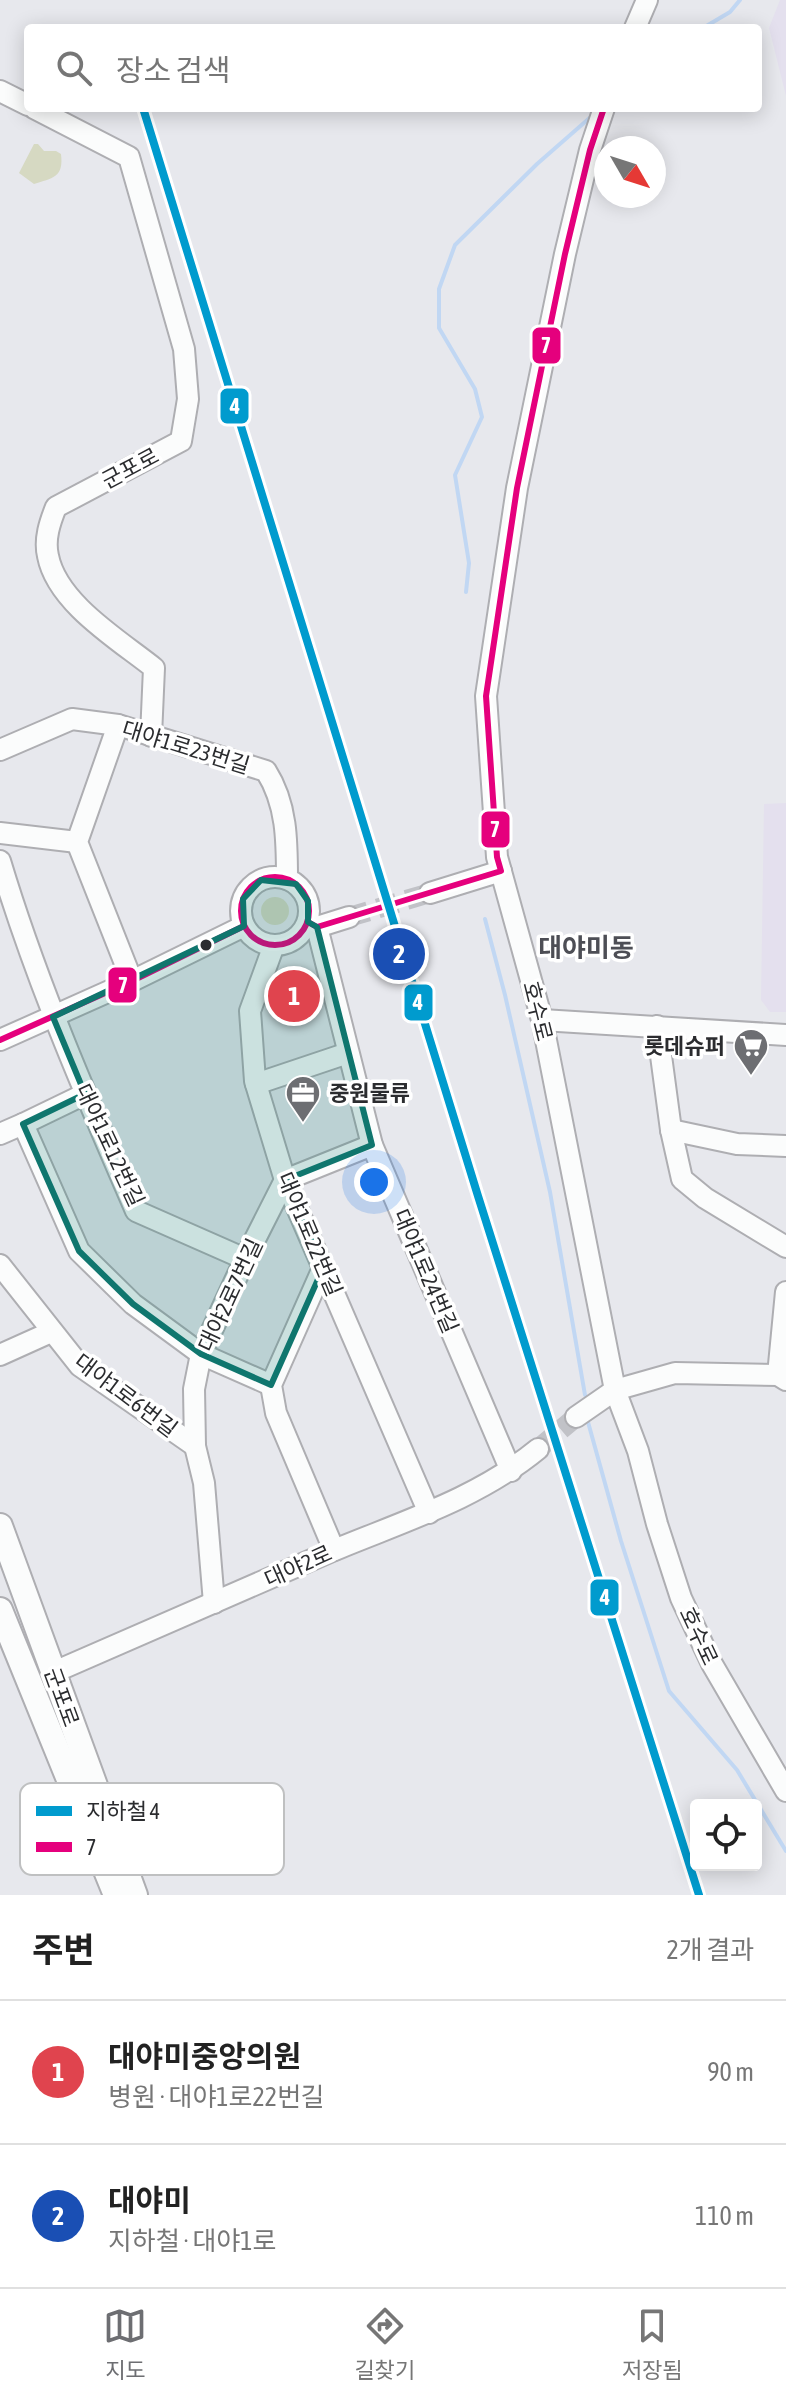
<!DOCTYPE html>
<html lang="ko">
<meta charset="utf-8">
<style>
:root{--surface:#fff;--page:#f2f2f2;--text:#222;--muted:#767676;--line:#e0e0e0;--accent:#6d6e72}
body{margin:0;font-family:"Asap Condensed","Noto Sans KR",sans-serif;background:var(--page);color:var(--text)}
.controls{position:absolute;right:24px;bottom:24px;display:grid;overflow:hidden;border-radius:8px;box-shadow:0 4px 20px #0003}
.controls button{width:72px;height:72px;display:grid;place-items:center;padding:0;border:0;border-bottom:2px solid var(--line);background:var(--surface);color:var(--text);font:40px sans-serif}
.compass{position:absolute;left:594px;top:136px;width:72px;height:72px;border-radius:50%;background:var(--surface);box-shadow:0 4px 20px #0003;rotate:129deg}
.you{position:absolute;left:374px;top:1182px;width:28px;height:28px;margin:-20px;border:6px solid #fff;border-radius:50%;background:#1a73e8;box-shadow:0 0 0 12px #1a73e833}
.badge{display:grid;place-items:center;width:52px;height:52px;border-radius:50%;background:var(--accent);color:#fff;font-size:26px;font-weight:700}
.pin{position:absolute;translate:-50% -50%;border:4px solid #fff;box-shadow:0 2px 8px #0006}
.list{margin:0;padding:0;list-style:none}
h2{display:flex;justify-content:space-between;align-items:center;height:104px;margin:0;padding:0 32px;font-size:34px}
h2 small{font-size:26px;font-weight:400;color:var(--muted)}
.list li{display:grid;grid-template-columns:52px 1fr auto;gap:24px;align-items:center;box-sizing:border-box;height:144px;padding:0 32px;border-top:2px solid var(--line)}
.list b{display:block;font-size:30px;white-space:nowrap}
.list p{margin:0;font-size:26px;white-space:nowrap;color:var(--muted)}
.list em{font-size:26px;font-style:normal;color:var(--muted)}
.icon{flex:none;width:44px;height:44px;fill:none;stroke:currentColor;stroke-width:2;stroke-linecap:round;stroke-linejoin:round}
.map{position:relative;flex:none;width:786px;height:1895px;overflow:hidden}
.search{position:absolute;background:var(--surface);box-shadow:0 4px 20px #0003;left:24px;right:24px;top:24px;height:88px;display:flex;align-items:center;gap:20px;box-sizing:border-box;padding:0 28px;border-radius:8px;color:var(--muted);font-size:30px}
.sheet{height:392px;background:var(--surface)}
nav{display:flex;justify-content:space-around;align-items:center;box-sizing:border-box;height:112px;border-top:2px solid var(--line);background:var(--surface);font-size:22px;color:var(--muted)}
nav a{display:grid;justify-items:center;gap:4px}
nav .on{color:var(--accent)}
.map>svg:first-child{display:block}
</style>
<div class="map">
<svg width="786" height="1895" viewBox="0 0 786 1895">
<rect width="100%" height="100%" fill="#e7e8ed"/>
<!-- education -->
<g fill="#e4e0ee">
<path d="M780,0h6v96l-17,-68z"/>
<path d="M786,803v209h-16l-9,-12 3,-196z"/>
</g>
<!-- green -->
<g fill="#d6d9c2">
<path d="M34,144h4l6,7h12l5,3c3,24 -9,24 -27,30l-15,-11z"/>
<circle cx="275" cy="911" r="14"/>
</g>
<g fill="none" stroke-linecap="round" stroke-linejoin="round">
<!-- stream -->
<g stroke="#c1d7f3" stroke-width="4">
<path d="M703,28l27,-16 10,-12"/>
<path d="M466,592l3,-29 -14,-88 27,-58 -7,-28 -36,-61v-39l16,-44 82,-81 56,-49"/>
<path d="M485,919l20,76 45,197 35,203"/>
<path d="M588,1422l33,119 48,150 68,79 49,81"/>
</g>
<!-- minor-tunnel -->
<g stroke="#c1c2c7" stroke-width="20" stroke-dasharray="20 10" stroke-linecap="butt">
<path d="M349,917l81,-24"/>
<path d="M538,1449l38,-32"/>
</g>
<defs>
<g id="minor">
<path d="M635,28l12,-28"/>
<path d="M0,91l28,14"/>
<path d="M34,108l95,49 55,192 4,50 -7,42 -125,66c-6,15 -12,32 -8,49 9,47 71,84 106,112l-3,68"/>
<path d="M604,108l-14,42 -25,104 -48,234 -31,208 11,161 45,163 73,370 23,61 19,73 24,74 31,66 74,127"/>
<path d="M118,725l-41,117 55,139"/>
<path d="M0,750l72,-31 46,6 148,46c21,33 21,70 21,108"/>
<path d="M0,833l77,9"/>
<path d="M0,861c36,120 86,235 136,350l109,48"/>
<circle cx="275" cy="911" r="34"/>
<path d="M430,893l71,-22"/>
<path d="M308,922l9,5 32,-10"/>
<path d="M317,927l55,218 139,326"/>
<path d="M274,945l-24,66 5,70 30,99 144,333"/>
<path d="M542,1020l244,15"/>
<path d="M657,1026l14,104 11,49 23,19 81,49"/>
<path d="M0,1040l132,-59 112,-55"/>
<path d="M256,1084l92,-31"/>
<path d="M85,1094l-62,30 56,127 54,53 68,50 70,31"/>
<path d="M671,1130l66,14 49,2"/>
<path d="M0,1134l23,-10"/>
<path d="M0,1265l80,101 115,80"/>
<path d="M323,1268l-52,117 5,28 58,137"/>
<path d="M0,1355l51,-23"/>
<path d="M778,1375l8,-83"/>
<path d="M576,1417l39,-27 60,-17 103,2 8,5"/>
<path d="M214,1603l-10,-120 -9,-37 -1,-57 7,-35 44,-95 40,-79 87,-35"/>
<path d="M52,1673c93,-41 186,-82 280,-122 72,-30 145,-52 206,-102"/>
</g>
<g id="major">
<path d="M0,1526l135,369"/>
<path d="M0,1610l116,285"/>
</g>
</defs>
<!-- minor casing -->
<use href="#minor" stroke="#aeaeb2" stroke-width="24"/>
<!-- major casing -->
<use href="#major" stroke="#aeaeb2" stroke-width="28"/>
<!-- minor -->
<use href="#minor" stroke="#fbfcfc" stroke-width="20"/>
<!-- major -->
<use href="#major" stroke="#fbfcfc" stroke-width="24"/>
<defs>
<g id="bus-1">
<circle cx="275" cy="911" r="34"/>
<path d="M308,922l9,5 184,-56 -4,-14 -11,-161 31,-208 48,-234 25,-104 14,-42"/>
<path d="M0,1040l132,-59 112,-55"/>
</g>
</defs>
<!-- bus-1 casing -->
<use href="#bus-1" stroke="#fff" stroke-width="12"/>
<!-- bus-1 -->
<use href="#bus-1" stroke="#e5007d" stroke-width="6"/>
<defs>
<path id="metro-1" d="M143,108l335,1088 221,699"/>
</defs>
<!-- metro-1 casing -->
<use href="#metro-1" stroke="#fff" stroke-width="14"/>
<!-- metro-1 -->
<use href="#metro-1" stroke="#009bce" stroke-width="8"/>
</g>
<!-- marked area -->
<path fill="#0f766e" fill-opacity="0.2" stroke="#0f766e" stroke-width="6" stroke-linejoin="round" d="M261,880l35,4 12,17v21l9,5 55,218 -87,35 38,88 -52,117 -70,-31 -68,-50 -54,-53 -56,-127 62,-30 -32,-77 191,-91 -1,-27z"/>
<!-- icons -->
<defs>
<symbol id="supermarket-pin" viewBox="-11 -11 22 30"><path d="M0 17L-7.5 6A9.5 9.5 0 1 1 7.5 6Z" fill="#6d6e72" stroke="#fff"/><path d="M-6-5.5h2.5l.6 2H6L4.5 2H-2.5L-4.4-4H-6ZM-1.5 3.2a1.3 1.3 0 1 0 .1 0ZM3 3.2a1.3 1.3 0 1 0 .1 0Z" fill="#fff"/></symbol>
<symbol id="office-pin" viewBox="-11 -11 22 30"><path d="M0 17L-7.5 6A9.5 9.5 0 1 1 7.5 6Z" fill="#6d6e72" stroke="#fff"/><path d="M-6-3h4V-5.5h4V-3h4V5H-6ZM-1-4.5V-3h2v-1.5ZM-6 0V1H6V0Z" fill="#fff"/></symbol>
</defs>
<g fill-rule="evenodd">
<use href="#supermarket-pin" x="731" y="1026" width="40" height="54"/>
<use href="#office-pin" x="283" y="1073" width="40" height="54"/>
</g>
<!-- markers -->
<circle fill="#2b2c2f" stroke="#fff" stroke-width="3" cx="206" cy="945" r="7"/>
<g text-anchor="middle" dominant-baseline="central" stroke-width="7" stroke-linejoin="round" paint-order="stroke">
<!-- street labels -->
<g font-size="22" fill="#2b2c2f" stroke="#fff">
<text transform="translate(130 468) rotate(-28)">군포로</text>
<text transform="translate(186 747) rotate(17)">대야1로23번길</text>
<text transform="translate(538 1011) rotate(76)">호수로</text>
<text transform="translate(110 1145) rotate(65)">대야1로12번길</text>
<text transform="translate(310 1234) rotate(67)">대야1로22번길</text>
<text transform="translate(426 1271) rotate(67)">대야1로24번길</text>
<text transform="translate(230 1295) rotate(-65)">대야2로7번길</text>
<text transform="translate(126 1395) rotate(37)">대야1로6번길</text>
<text transform="translate(298 1566) rotate(-24)">대야2로</text>
<text transform="translate(699 1636) rotate(65)">호수로</text>
<text transform="translate(62 1697) rotate(70)">군포로</text>
</g>
<!-- poi labels -->
<g font-size="22" font-weight="bold" fill="#2b2c2f" stroke="#fff" text-anchor="end">
<text x="725" y="1046">롯데슈퍼</text>
<text x="329" y="1093" text-anchor="start">중원물류</text>
</g>
<!-- quarter labels -->
<g font-size="26" font-weight="bold" fill="#4d4e55" stroke="#fff">
<text x="586" y="948">대야미동</text>
</g>
</g>
<!-- legend -->
<rect x="20" y="1783" width="264" height="92" rx="12" fill="#fff" stroke="#bfc0c1" stroke-width="2"/>
<rect x="36" y="1806" width="36" height="10" fill="#009bce"/>
<rect x="36" y="1842" width="36" height="10" fill="#e5007d"/>
<g font-size="22" fill="#2b2c2f">
<text x="86" y="1819">지하철 4</text>
<text x="86" y="1855">7</text>
</g>
<g stroke="#fff" stroke-width="3">
<rect x="531" y="326" width="31" height="39" rx="8" fill="#e5007d"/>
<rect x="219" y="387" width="31" height="38" rx="8" fill="#009bce"/>
<rect x="480" y="810" width="31" height="39" rx="8" fill="#e5007d"/>
<rect x="107" y="966" width="31" height="38" rx="8" fill="#e5007d"/>
<rect x="403" y="983" width="31" height="39" rx="8" fill="#009bce"/>
<rect x="589" y="1578" width="31" height="39" rx="8" fill="#009bce"/>
</g>
<g font-size="22" text-anchor="middle" font-weight="bold" fill="#fff">
<text x="546" y="353">7</text>
<text x="235" y="414">4</text>
<text x="495" y="837">7</text>
<text x="123" y="993">7</text>
<text x="418" y="1010">4</text>
<text x="605" y="1605">4</text>
</g>
</svg>
<div class="controls">
<button><svg class="icon" aria-label="locate" viewBox="0 0 24 24"><circle cx="12" cy="12" r="6"/><path d="M12 2v4M12 18v4M2 12h4M18 12h4"/></svg></button>
</div>
<svg class="compass" viewBox="-18 -18 36 36"><path d="M0-13l5 13h-10z" fill="#e53935"/><path d="M0 13l5-13h-10z" fill="#767676"/></svg>
<div class="you"></div>
<div class="pin badge" style="left:294px;top:996px;background:#e0444e">1</div>
<div class="pin badge" style="left:399px;top:954px;background:#1a4fb4">2</div>
<div class="search"><svg class="icon" aria-label="search" viewBox="0 0 24 24"><circle cx="10" cy="10" r="6"/><path d="M15 15l6 6"/></svg>장소 검색</div>
</div>
<section class="sheet">
<h2>주변<small>2개 결과</small></h2>
<ul class="list">
<li><span class="badge" style="background:#e0444e">1</span><div><b>대야미중앙의원</b><p>병원 · 대야1로22번길</p></div><em>90 m</em></li>
<li><span class="badge" style="background:#1a4fb4">2</span><div><b>대야미</b><p>지하철 · 대야1로</p></div><em>110 m</em></li>
</ul>
</section>
<nav>
<a class="on"><svg class="icon" aria-label="map" viewBox="0 0 24 24"><path d="M3 6l6-2 6 2 6-2v14l-6 2-6-2-6 2zM9 4v14M15 6v14"/></svg>지도</a>
<a><svg class="icon" aria-label="directions" viewBox="0 0 24 24"><path d="M12 3l9 9-9 9-9-9zM9 14v-3h6M13 9l2 2-2 2"/></svg>길찾기</a>
<a><svg class="icon" aria-label="saved" viewBox="0 0 24 24"><path d="M7 4h10v16l-5-4-5 4z"/></svg>저장됨</a>
</nav>
